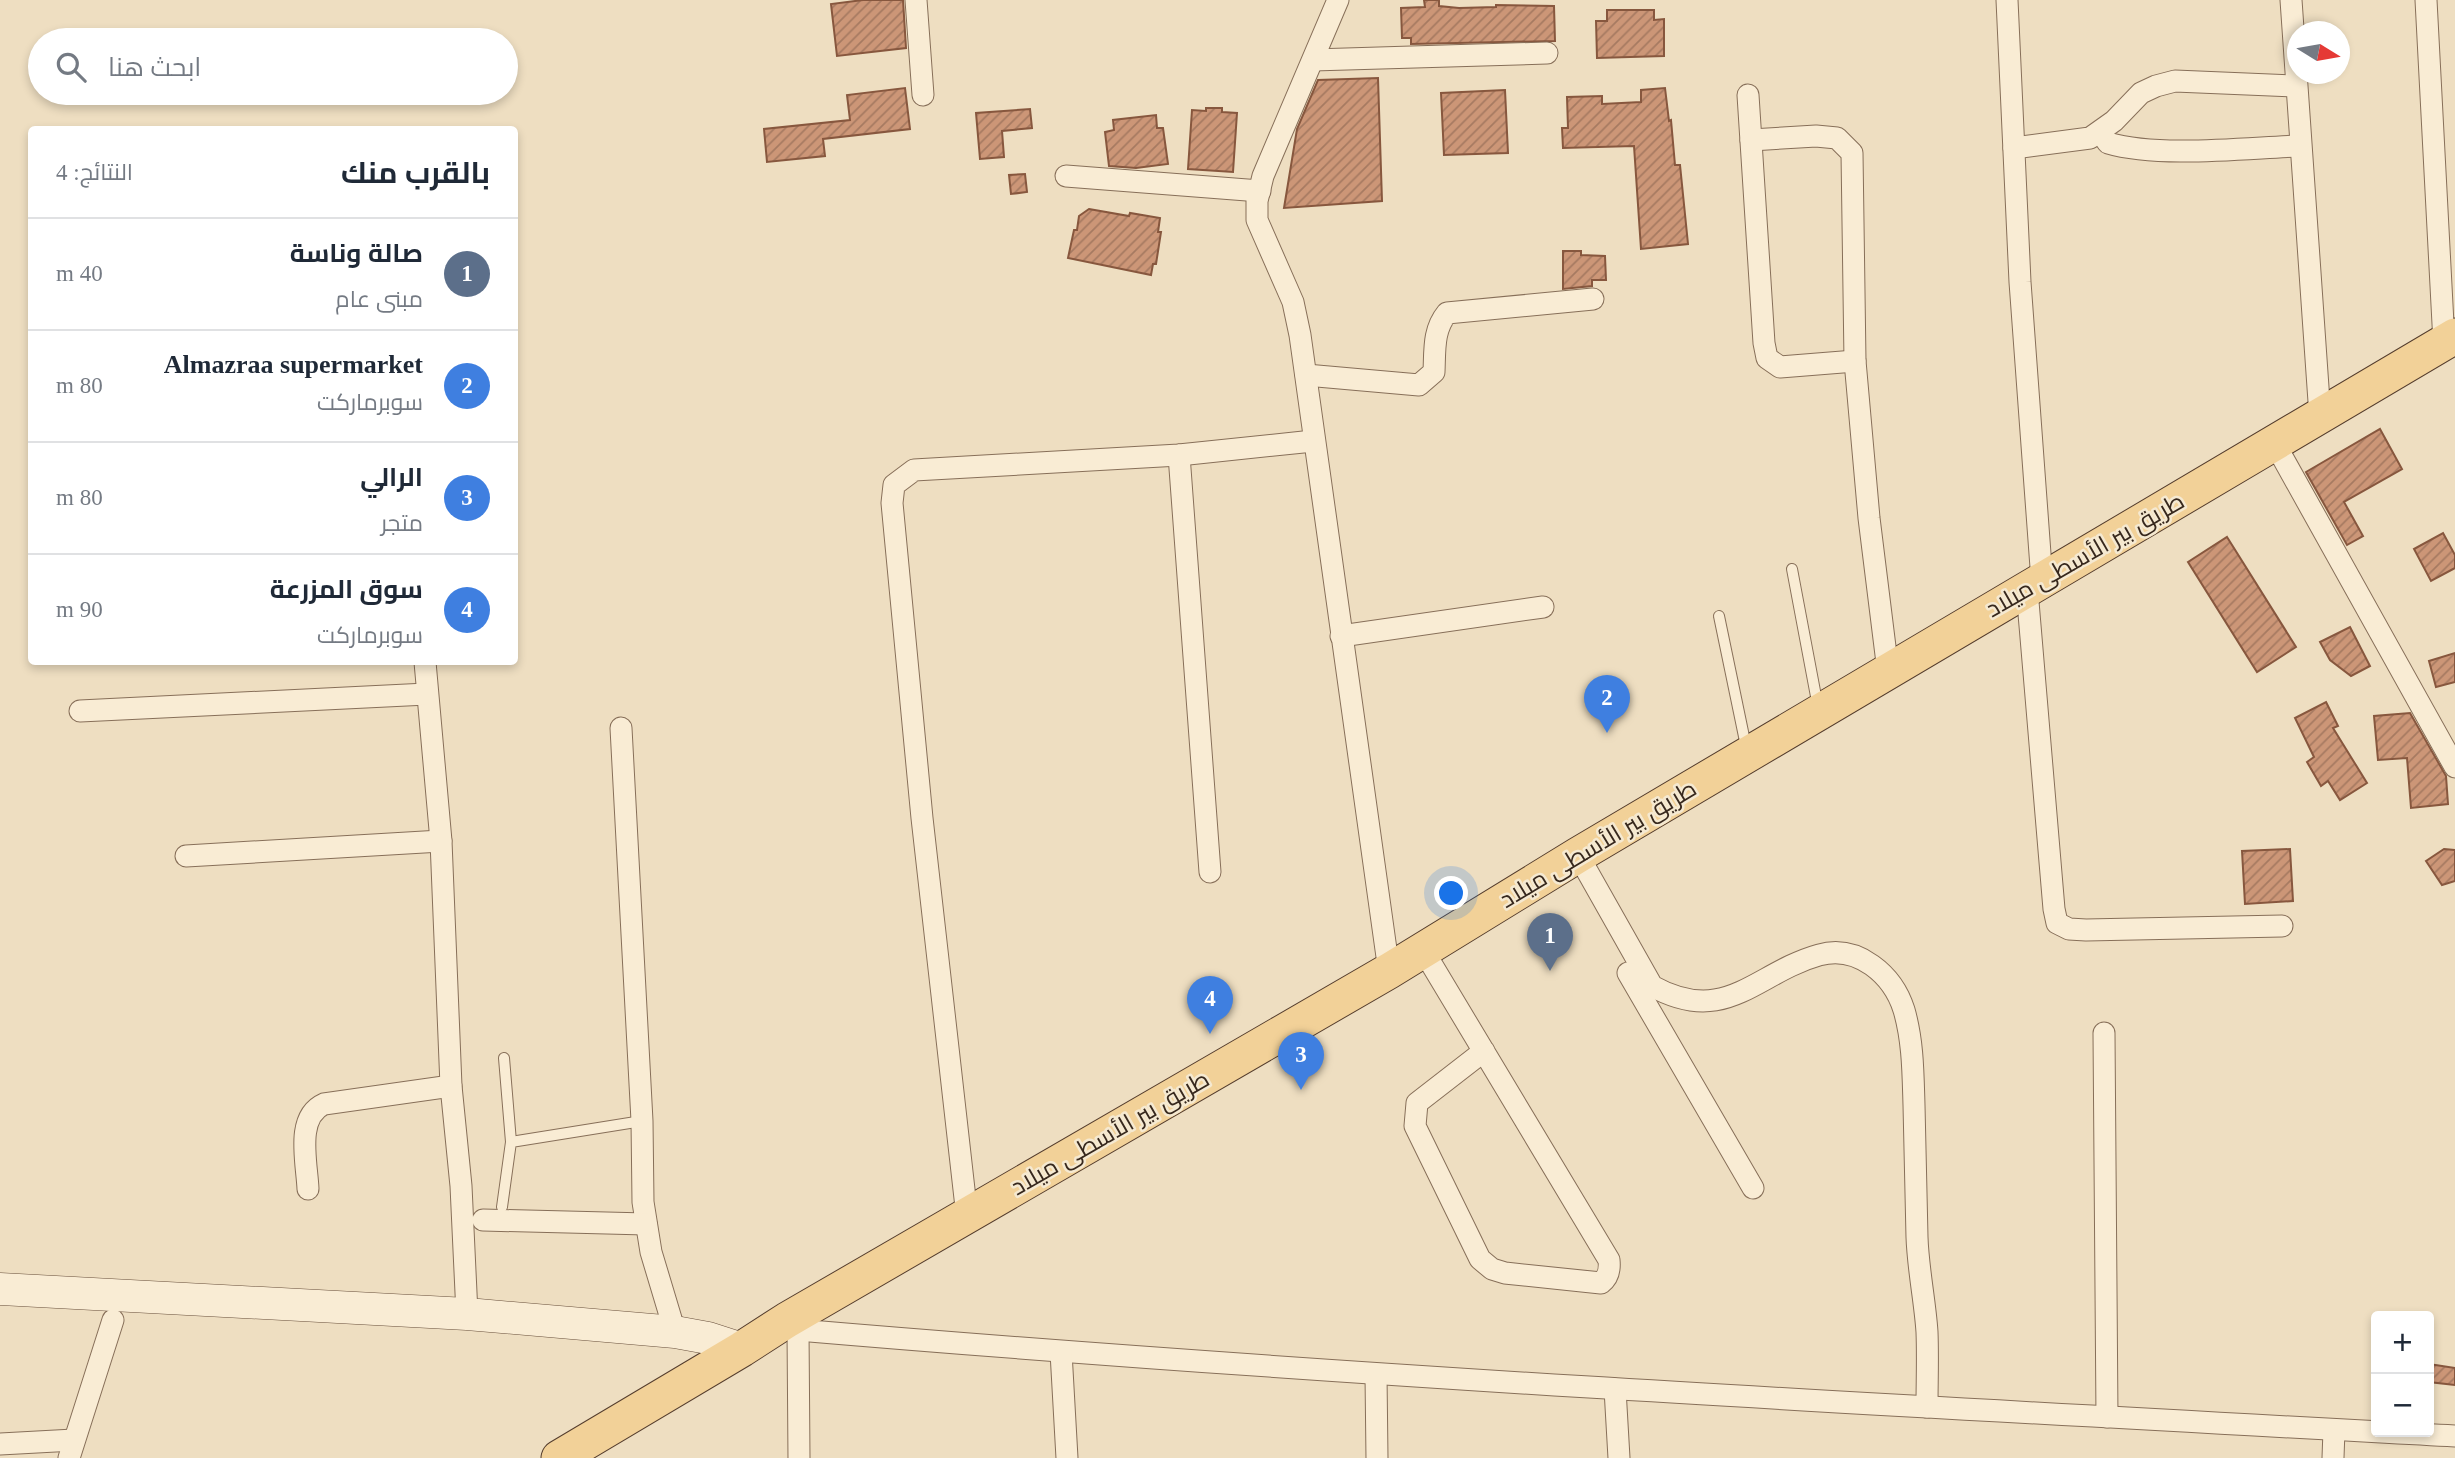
<!DOCTYPE html>
<html lang="ar">
<meta charset="utf-8">
<style>
:root{--surface:#fff;--page:#f6f6f7;--text:#1f2937;--muted:#747a83;--line:#e0e1e3;--accent:#d93025}
body{margin:0;font-family:"Times New Roman",Cairo,serif;background:var(--page);color:var(--text);direction:rtl}
.controls{position:absolute;right:21px;bottom:21px;display:grid;overflow:hidden;border-radius:7px;box-shadow:0 4px 10px #0003}
.controls button{width:63px;height:63px;display:grid;place-items:center;padding:0;border:0;border-bottom:2px solid var(--line);background:var(--surface);color:var(--text);font:35px sans-serif}
.compass{position:absolute;left:2287px;top:21px;width:63px;height:63px;border-radius:50%;background:var(--surface);box-shadow:0 4px 10px #0003;rotate:101deg}
.you{position:absolute;left:1452px;top:894px;width:24px;height:24px;margin:-18px;border:5px solid #fff;border-radius:50%;background:#1a73e8;box-shadow:0 0 0 10px #1a73e833}
.badge{display:grid;place-items:center;width:46px;height:46px;border-radius:50%;background:var(--accent);color:#fff;font-size:23px;font-weight:700}
.pin{position:absolute;translate:-50% -58px;filter:drop-shadow(0 2px 4px #0008)}
.pin::after{content:'';position:absolute;top:37px;width:24px;height:21px;background:inherit;clip-path:polygon(0 0,100% 0,50% 100%)}
.list{margin:0;padding:0;list-style:none}
h2{display:flex;justify-content:space-between;align-items:center;height:91px;margin:0;padding:0 28px;font-size:30px}
h2 small{font-size:23px;font-weight:400;color:var(--muted)}
.list li{display:grid;grid-template-columns:46px 1fr auto;gap:21px;align-items:center;box-sizing:border-box;height:112px;padding:0 28px;border-top:2px solid var(--line)}
.list b{display:block;font-size:26px;white-space:nowrap}
.list p{margin:0;font-size:23px;white-space:nowrap;color:var(--muted)}
.list em{font-size:23px;font-style:normal;color:var(--muted)}
.icon{flex:none;width:38px;height:38px;fill:none;stroke:currentColor;stroke-width:2;stroke-linecap:round;stroke-linejoin:round}
.map{position:relative;flex:none;width:2455px;height:1458px;overflow:hidden;direction:ltr}
.search{position:absolute;background:var(--surface);box-shadow:0 4px 10px #0003;left:28px;top:28px;width:490px;height:77px;display:flex;align-items:center;gap:18px;box-sizing:border-box;padding:0 24px;border-radius:38px;color:var(--muted);font-size:26px}
.panel{position:absolute;background:var(--surface);box-shadow:0 4px 10px #0003;left:28px;top:126px;width:490px;height:539px;border-radius:7px;direction:rtl}
.map>svg:first-child{display:block}
</style>
<div class="map">
<svg width="2455" height="1458" viewBox="0 0 2455 1458">
<defs>
<pattern id="building-hatch" width="6" height="6" patternUnits="userSpaceOnUse" patternTransform="scale(1.75)"><rect width="6" height="6" fill="#cc9677"/><path d="M-1 1l2-2M0 6l6-6M5 7l2-2" fill="none" stroke="#a67a61"/></pattern>
</defs>
<rect width="100%" height="100%" fill="#eedec1"/>
<!-- building -->
<g fill="url(#building-hatch)" stroke="#87573e" stroke-width="2">
<path d="M863,0h40l3,48 -69,8 -6,-52z"/>
<path d="M1424,0h15v6l20,2 37,-1v-2l58,1 1,35 -144,3v-6h-9l-1,-30 24,-1z"/>
<path d="M1607,10h47v10l10,-1v37l-67,2 -1,-37h11z"/>
<path d="M1378,78l4,123 -98,7 13,-79 21,-49z"/>
<path d="M905,88l5,41 -87,10 2,17 -58,6 -3,-33 86,-9 -3,-25z"/>
<path d="M1665,88l4,33 2,-1 4,45h5l8,79 -47,5 -7,-103 -71,2 -1,-20h6l-1,-31 35,-1v8l39,-2v-12z"/>
<path d="M1505,90l3,63 -64,2 -3,-62z"/>
<path d="M1206,108h16v4l15,1 -4,59 -45,-3 4,-59 14,1z"/>
<path d="M1030,109l2,19 -30,3 2,26 -24,2 -4,-46z"/>
<path d="M1156,115l1,13h6l5,36 -32,4 -27,-2 -4,-34 9,-2 -1,-10z"/>
<path d="M1025,174l2,18 -16,2 -2,-19z"/>
<path d="M1089,209l40,7 1,-3 30,5 -2,14h3l-5,32h-3l-2,11 -83,-17 6,-28h3l2,-14z"/>
<path d="M1563,251h18v4l24,1 1,24h-14v6l-29,3z"/>
<path d="M2380,429l22,40 -58,33 19,34 -16,9 -41,-73z"/>
<path d="M2443,533l12,22v13l-24,13 -17,-32z"/>
<path d="M2227,537l69,110 -39,25 -69,-110z"/>
<path d="M2350,627l20,39 -19,10 -21,-16 -10,-18z"/>
<path d="M2455,653v29l-19,5 -7,-26z"/>
<path d="M2326,702l12,24 -5,2 34,55 -27,17 -12,-19 -7,5 -14,-24 7,-5 -19,-39z"/>
<path d="M2410,713l36,63 2,28 -37,4 -4,-50 -29,2 -4,-44z"/>
<path d="M2290,849l3,52 -48,3 -3,-53z"/>
<path d="M2444,849l11,1v31l-13,4 -16,-24z"/>
<path d="M2429,1364l26,4v17l-26,-3z"/>
</g>
<g fill="none" stroke-linecap="round" stroke-linejoin="round">
<defs>
<g id="service">
<path d="M1792,569l26,138"/>
<path d="M1719,616l28,135"/>
<path d="M504,1058l7,84"/>
<path d="M502,1207l9,-65 131,-21"/>
</g>
<g id="minor">
<path d="M916,0l7,95"/>
<path d="M1338,0l-75,176 -6,25v19l36,82 7,33 89,636"/>
<path d="M2007,0l13,282 22,299"/>
<path d="M2291,0l29,416"/>
<path d="M2426,0l18,343"/>
<path d="M1313,60l234,-7"/>
<path d="M1748,95l16,248 3,15 13,9 75,-6"/>
<path d="M2101,133l7,10c51,15 137,5 191,3"/>
<path d="M1751,140l65,-4 21,2 15,15 3,208 14,157 19,153"/>
<path d="M2014,148l76,-10 24,-17 27,-28 15,-7 19,-5 121,5"/>
<path d="M1066,176l194,15"/>
<path d="M1306,375l113,10 15,-13c1,-22 -1,-42 13,-59l146,-14"/>
<path d="M2275,444l180,323"/>
<path d="M1179,455l31,417"/>
<path d="M2027,590l27,319 3,14 12,6 17,1 196,-4"/>
<path d="M1341,636l202,-29"/>
<path d="M425,662l16,179 10,245 10,100 6,128"/>
<path d="M80,711l347,-17"/>
<path d="M621,728l21,393 1,81 8,50 24,80"/>
<path d="M1578,855l74,131c74,41 103,-13 167,-31 39,-11 74,20 85,55 9,31 9,63 10,95 1,44 2,88 3,132 1,32 8,64 10,95 1,25 0,50 0,75"/>
<path d="M186,856l255,-15"/>
<path d="M1423,950l186,310c1,9 0,17 -8,23l-96,-10 -13,-4 -12,-10 -65,-133 2,-23 67,-52"/>
<path d="M1628,973l125,215"/>
<path d="M2104,1033l3,384"/>
<path d="M308,1189c-1,-26 -13,-72 16,-85l127,-18"/>
<path d="M967,1216l-45,-398 -30,-315 2,-18 20,-15 265,-15 134,-14"/>
<path d="M483,1220l163,4"/>
<path d="M787,1320l11,10c552,47 1104,76 1657,106"/>
<path d="M798,1330l1,128"/>
<path d="M1061,1352l6,106"/>
<path d="M1376,1375l1,83"/>
<path d="M1615,1389l4,69"/>
<path d="M0,1444l74,-4"/>
<path d="M69,1458l44,-138"/>
<path d="M2333,1458l1,-28"/>
</g>
<path id="secondary" d="M0,1289l467,25 208,18 33,6 34,11"/>
<path id="primary" d="M559,1458l183,-109 45,-29 602,-349 189,-116 877,-519"/>
</defs>
<!-- service casing -->
<use href="#service" stroke="#876f59" stroke-width="12"/>
<!-- minor casing -->
<use href="#minor" stroke="#876f59" stroke-width="23"/>
<!-- secondary casing -->
<use href="#secondary" stroke="#69503c" stroke-width="33"/>
<!-- primary casing -->
<use href="#primary" stroke="#553d2d" stroke-width="37"/>
<!-- service -->
<use href="#service" stroke="#f9ecd4" stroke-width="10"/>
<!-- minor -->
<use href="#minor" stroke="#f9ecd4" stroke-width="21"/>
<!-- secondary -->
<use href="#secondary" stroke="#f9ecd4" stroke-width="32"/>
<!-- primary -->
<use href="#primary" stroke="#f2d198" stroke-width="35"/>
</g>
<g text-anchor="middle" dominant-baseline="central" stroke-width="5" stroke-linejoin="round" paint-order="stroke">
<!-- street labels -->
<g font-size="24" fill="#37281d" stroke="#f5e9d1">
<text transform="translate(2085 555) rotate(-30)">طريق بير الأسطى ميلاد</text>
<text transform="translate(1598 844) rotate(-31)">طريق بير الأسطى ميلاد</text>
<text transform="translate(1110 1133) rotate(-30)">طريق بير الأسطى ميلاد</text>
</g>
</g>
</svg>
<div class="controls">
<button>+</button>
<button>−</button>
</div>
<svg class="compass" viewBox="-18 -18 36 36"><path d="M0-13l5 13h-10z" fill="#e53935"/><path d="M0 13l5-13h-10z" fill="#747a83"/></svg>
<div class="you"></div>
<div class="pin badge" style="left:1550px;top:971px;background:#5c6f8a">1</div>
<div class="pin badge" style="left:1607px;top:733px;background:#3f7fe0">2</div>
<div class="pin badge" style="left:1301px;top:1090px;background:#3f7fe0">3</div>
<div class="pin badge" style="left:1210px;top:1034px;background:#3f7fe0">4</div>
<div class="search"><svg class="icon" aria-label="search" viewBox="0 0 24 24"><circle cx="10" cy="10" r="6"/><path d="M15 15l6 6"/></svg>ابحث هنا</div>
<section class="panel">
<h2>بالقرب منك<small>النتائج: 4</small></h2>
<ul class="list">
<li><span class="badge" style="background:#5c6f8a">1</span><div><b>صالة وناسة</b><p>مبنى عام</p></div><em>40 m</em></li>
<li><span class="badge" style="background:#3f7fe0">2</span><div><b>Almazraa supermarket</b><p>سوبرماركت</p></div><em>80 m</em></li>
<li><span class="badge" style="background:#3f7fe0">3</span><div><b>الرالي</b><p>متجر</p></div><em>80 m</em></li>
<li><span class="badge" style="background:#3f7fe0">4</span><div><b>سوق المزرعة</b><p>سوبرماركت</p></div><em>90 m</em></li>
</ul>
</section>
</div>
